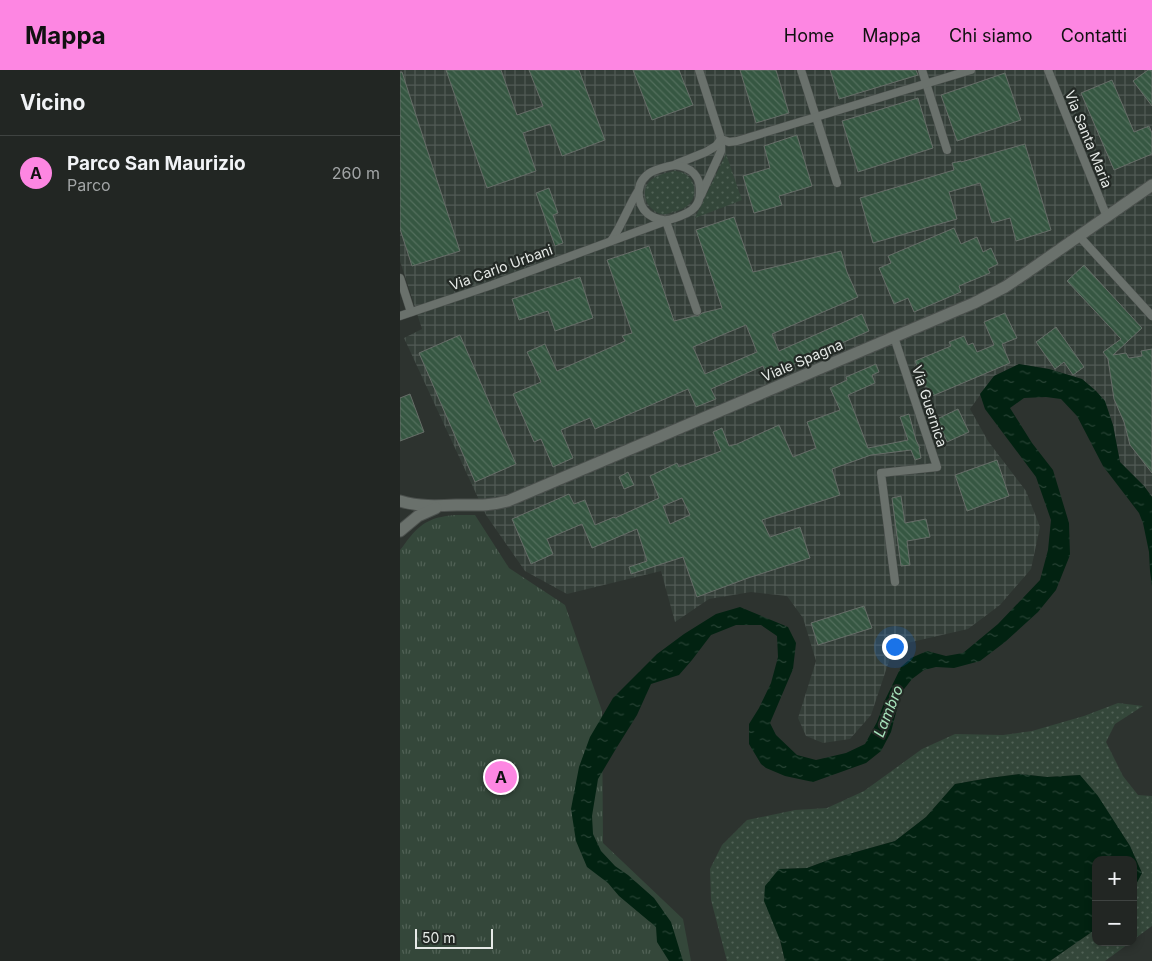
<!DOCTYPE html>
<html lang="it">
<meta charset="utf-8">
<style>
:root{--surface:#222623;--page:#2e3230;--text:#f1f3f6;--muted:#a2a5a6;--line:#3f4341;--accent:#fd86e2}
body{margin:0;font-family:Inter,sans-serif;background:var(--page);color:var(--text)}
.controls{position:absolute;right:15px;bottom:15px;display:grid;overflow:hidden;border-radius:10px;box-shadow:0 2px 8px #0003}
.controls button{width:45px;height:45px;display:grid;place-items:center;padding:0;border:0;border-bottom:1px solid var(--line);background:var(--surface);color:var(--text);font:25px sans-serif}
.scale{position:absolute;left:15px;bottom:12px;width:78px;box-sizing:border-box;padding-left:5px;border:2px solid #e6eae7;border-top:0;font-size:14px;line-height:18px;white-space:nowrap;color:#e6eae7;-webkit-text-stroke:4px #232925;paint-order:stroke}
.you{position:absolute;left:494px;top:576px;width:18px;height:18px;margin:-12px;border:4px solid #fff;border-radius:50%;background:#1a73e8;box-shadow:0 0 0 8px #1a73e833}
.badge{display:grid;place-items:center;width:32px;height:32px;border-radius:50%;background:var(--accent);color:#111;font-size:16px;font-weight:700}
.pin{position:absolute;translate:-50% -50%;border:2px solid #fff;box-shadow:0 1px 5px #0006}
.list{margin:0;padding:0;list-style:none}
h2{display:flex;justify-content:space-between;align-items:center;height:65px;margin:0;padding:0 20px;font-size:21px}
h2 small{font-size:16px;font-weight:400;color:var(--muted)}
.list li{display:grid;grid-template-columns:32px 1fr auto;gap:15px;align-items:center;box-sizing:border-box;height:75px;padding:0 20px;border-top:1px solid var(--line)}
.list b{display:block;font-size:19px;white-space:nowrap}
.list p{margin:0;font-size:16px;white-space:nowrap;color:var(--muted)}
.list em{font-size:16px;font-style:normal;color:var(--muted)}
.map{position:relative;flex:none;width:752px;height:891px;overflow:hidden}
header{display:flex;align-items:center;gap:30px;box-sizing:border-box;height:70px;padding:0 25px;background:var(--accent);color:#111}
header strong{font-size:24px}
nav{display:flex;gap:28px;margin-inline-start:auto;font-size:18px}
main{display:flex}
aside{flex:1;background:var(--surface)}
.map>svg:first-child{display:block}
</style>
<header>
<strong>Mappa</strong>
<nav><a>Home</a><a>Mappa</a><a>Chi siamo</a><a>Contatti</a></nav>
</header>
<main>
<aside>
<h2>Vicino<small></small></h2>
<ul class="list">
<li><span class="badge">A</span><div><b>Parco San Maurizio</b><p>Parco</p></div><em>260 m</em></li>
</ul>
</aside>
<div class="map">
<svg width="752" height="891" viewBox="0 0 752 891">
<defs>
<pattern id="industrial-grid" width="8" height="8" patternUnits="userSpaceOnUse" patternTransform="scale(1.25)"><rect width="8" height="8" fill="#343e38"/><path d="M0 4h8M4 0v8" fill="none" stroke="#515a55"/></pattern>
<pattern id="grass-dots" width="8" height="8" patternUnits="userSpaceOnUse" patternTransform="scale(1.25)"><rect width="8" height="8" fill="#34473a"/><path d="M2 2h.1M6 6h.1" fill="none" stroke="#516256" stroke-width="1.8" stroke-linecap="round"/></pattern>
<pattern id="park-tufts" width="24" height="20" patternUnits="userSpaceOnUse" patternTransform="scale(1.25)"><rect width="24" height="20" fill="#34473a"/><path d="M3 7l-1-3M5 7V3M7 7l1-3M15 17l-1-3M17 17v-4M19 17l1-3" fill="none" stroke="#516256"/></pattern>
<pattern id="water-ripples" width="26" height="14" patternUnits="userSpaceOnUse" patternTransform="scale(1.25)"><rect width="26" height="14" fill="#022211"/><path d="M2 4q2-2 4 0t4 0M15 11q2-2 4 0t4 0" fill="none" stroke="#274234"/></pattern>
<pattern id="building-back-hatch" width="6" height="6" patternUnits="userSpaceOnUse" patternTransform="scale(1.25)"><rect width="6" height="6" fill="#365742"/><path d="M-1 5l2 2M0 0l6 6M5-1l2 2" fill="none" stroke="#536f5d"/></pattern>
</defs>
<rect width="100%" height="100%" fill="#2d332f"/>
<!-- industrial -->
<path fill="url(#industrial-grid)" d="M0,0h752v427l-8,-11 -24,-24 -7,-37 -17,-34 -14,-12 -33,-10 -30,-5 -25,12 -24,33 18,32 38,50 14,36 -9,42 -31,36 -32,24 -74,17 -23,69 -21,24 -27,4 -17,-7 -8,-18 18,-57 -13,-43 -16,-22 -36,-4 -42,7 -34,23 -14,-51 -94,23 -42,-23 -39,-56 -82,-177 18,-9 -22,-68z"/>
<!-- grass -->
<g fill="url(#grass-dots)">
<path d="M326,84l16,46 -47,18z"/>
<path d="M275,101c12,1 20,9 19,21 0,4 -1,7 -4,11 -4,5 -10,7 -17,9 -6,2 -12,4 -18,-1 -10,-6 -14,-21 -5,-30 6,-6 18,-9 25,-10z"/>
<path d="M718,633l25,3 -28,18 -9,18 17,34 15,19 14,1v130l-19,14v-50l9,-17 -12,-27 -15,-23 -35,-48 -33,2 -27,-3 -31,4 -34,6 -29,33 -31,24 -64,18 -24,9 -28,1 1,71 5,21h-58l-16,-61 -1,-31 12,-24 25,-25 48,-10 32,-2 37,-17 58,-42 33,-15 48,1 29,-4 52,-15z"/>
<path d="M696,859v13h35l-26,19h-55z"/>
</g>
<!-- park -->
<path fill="url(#park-tufts)" d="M55,445h20l34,53 56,37 37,106 1,132 80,76 8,42h-291v-411c4,-4 6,-9 10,-13 14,-17 25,-20 45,-22z"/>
<!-- water -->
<g fill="url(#water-ripples)">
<path d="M619,294l30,5 33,10 14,12 9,10 8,24 7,37 24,24 8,11v89l-2,-15 -1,-19 -6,-29 -4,-10 -36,-47 -26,-50 -16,-17 -15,-2 -22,1 -14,10 22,35 21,27 16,53 1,32 -14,35 -18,22 -33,30 -25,19 -26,7 -18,-1 -12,3 -12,9 -11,14 -10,39 -10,19 -15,12 -53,19 -28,-6 -19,-8 -5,-4 -12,-20v-20l10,-16 12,-25 7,-26 -1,-21 -16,-11h-25l-25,10 -19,25 -13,15 -28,9 -14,31 -20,32 -19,32 -6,37 1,18 8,17 14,15 13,9 26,23 17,24 12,39h-14l-12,-19 -1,-15 -37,-31 -11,-13 -21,-16 -11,-26 -5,-32 8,-42 11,-30 23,-39 44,-44 27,-20 32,-20 24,-7 48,20 8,16 -3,26 -23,54 6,12 21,20 19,5 30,-7 19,-9 12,-22 8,-22 16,-33 10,-9 16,-7 19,5 17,-3 35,-29 42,-44 8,-30 3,-30 -15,-43 -51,-68 -5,-15 14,-18z"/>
<path d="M620,704l27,3 33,-2 18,21 32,50 12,27 -9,17v-30h-37v69l-46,32h-265l-5,-21 -16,-39 1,-15 14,-17 28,-1 24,-9 64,-18 31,-24 29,-33 34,-6z"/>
</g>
<!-- building -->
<g fill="url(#building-back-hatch)" stroke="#666d68" fill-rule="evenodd">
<path d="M46,0h55l16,45 26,-9 -14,-36h50l26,70 -43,16 -12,-32 -27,9 13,38 -49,17z"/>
<path d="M233,0h46l14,35 -41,15z"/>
<path d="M340,0h36l13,43 -33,10z"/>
<path d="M430,0h86l2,5 -79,24z"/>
<path d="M748,0h4v36l-19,-25z"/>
<path d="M0,2h2l58,179 -48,15 -12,-37z"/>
<path d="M605,3l16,47 -64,21 -16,-46z"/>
<path d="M712,10l22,52 15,-6 3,7v21l-38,16 -33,-77z"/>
<path d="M518,28l15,50 -75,24 -16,-51z"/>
<path d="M397,65l15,51 -33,10 3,9 -28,8 -11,-37 27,-8 -6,-22z"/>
<path d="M625,74l26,86 -35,11 -6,-23 -18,5 -12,-40 -31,9 8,27 -84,24 -13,-45 94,-28 -2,-7 9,-2v1z"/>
<path d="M149,118l9,25 -5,2 10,28 -8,3 -19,-53z"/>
<path d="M334,147l19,55 88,-21 6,21 11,25 -86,37 7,17 83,-37 7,17 -102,45 -4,-10 -52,23 5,10 -20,8 -8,-18 -93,40 -5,-11 -29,12 12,28 -20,9 -12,-28 -7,3 -21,-48 28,-12 -14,-30 18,-8 12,27 68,-30 -3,-5 10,-3 -25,-73 42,-14 25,75 20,-5h4l4,-3 20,-5 -26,-78zM346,255l11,27 -52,22 -12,-27z"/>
<path d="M554,158l7,16 16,-7 6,15 8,-4 7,16 -10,5 2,4 -31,13 2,6 -47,20 -6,-14 -14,6 -15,-36 12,-5 -3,-7z"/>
<path d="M684,195l58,63 -29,27 13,-2 3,5 13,-2 -1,-5 11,-2v124l-22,-28 -6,-23 -10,-23 -6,-40 -5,-7 18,-13 -54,-58z"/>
<path d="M180,207l13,41 -38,13 -7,-20 -29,9 -7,-21z"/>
<path d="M605,243l12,25 -15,6 8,19 -80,34 -15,-36 36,-15 -2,-4 15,-6 4,9 5,-2 4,9 17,-7 -10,-23z"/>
<path d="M656,257l28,40 -11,8 -9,-13 -9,7 -19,-27z"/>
<path d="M60,265l56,129 -41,18 -56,-129z"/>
<path d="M476,294l3,8 -7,3 3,8 -27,12 20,53 40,-8 -8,-23 9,-3 7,26 4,8h-1l2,10 -6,2 -4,-10 -40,5 -39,14 8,26 -78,25 8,17 30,-10 10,31 -62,20 -51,19 -14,-40 -52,17 -2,-7 18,-6 -10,-32 -45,19 -10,-24 -35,15 6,15 -22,10 -19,-45 57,-25 5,10 11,-4 10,25 19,-8 1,1 44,-20 -9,-22 27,-13 2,4 42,-16 -8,-19 9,-4 7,18 8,-2 42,-19 14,32 23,-9 -9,-26 33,-12 -10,-22 17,-8 -1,-3zM282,428l8,17 -20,9 -7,-18z"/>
<path d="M10,324l14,38 -24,9v-43z"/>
<path d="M558,339l11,23 -22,10 -10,-23z"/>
<path d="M597,390l12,36 -42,15 -12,-36z"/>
<path d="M228,402l6,13 -10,4 -5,-12z"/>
<path d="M501,426l4,27 21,-4 4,18 -23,4 3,24 -9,1 -9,-68z"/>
<path d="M464,536l8,22 -54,17 -7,-22z"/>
</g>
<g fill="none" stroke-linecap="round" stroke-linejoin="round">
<defs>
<g id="street">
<path d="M299,0l22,69v12l-20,44"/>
<path d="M401,0l36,113"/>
<path d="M522,0l25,80"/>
<path d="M648,0l59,147"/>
<path d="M321,69l8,3 8,-1 234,-71"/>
<path d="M276,94l30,-12 10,-6 5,-7"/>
<path d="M275,95c16,2 26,11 25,28 0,5 -1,9 -5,14 -5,6 -12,8 -20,11 -8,3 -13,3 -22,-1 -15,-7 -20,-30 -6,-42 5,-5 21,-9 28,-10z"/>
<path d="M679,166l73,80"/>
<path d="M211,171c11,-16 17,-34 27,-50"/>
<path d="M0,208l11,34"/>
<path d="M0,246l92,-31 174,-64 31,90"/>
<path d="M494,267l43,130 -56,6 14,109"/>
</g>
<g id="secondary">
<path d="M0,431c20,6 37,5 58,4 18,0 31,1 50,-4l466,-198 31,-16 21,-14 126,-88"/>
<path d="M0,461l18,-15 18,-8"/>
</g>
</defs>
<!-- street casing -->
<use href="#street" stroke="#4b504d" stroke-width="9"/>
<!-- secondary casing -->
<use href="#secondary" stroke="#4b504d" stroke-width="13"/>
<!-- street -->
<use href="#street" stroke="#6a716c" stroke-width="8"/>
<!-- secondary -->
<use href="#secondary" stroke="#6a716c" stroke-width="11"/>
</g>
<g text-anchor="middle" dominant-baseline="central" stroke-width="4.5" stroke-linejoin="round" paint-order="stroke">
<!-- street labels -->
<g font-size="14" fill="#e6eae7" stroke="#232925">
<text transform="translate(689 69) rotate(68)">Via Santa Maria</text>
<text transform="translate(101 197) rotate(-20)">Via Carlo Urbani</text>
<text transform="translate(402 290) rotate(-23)">Viale Spagna</text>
<text transform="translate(530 336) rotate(72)">Via Guernica</text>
</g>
<!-- water labels -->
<g font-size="15" font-style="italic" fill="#a6e2bb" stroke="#232925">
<text transform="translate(488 641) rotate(-68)">Lambro</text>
</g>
</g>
</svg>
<div class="controls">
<button>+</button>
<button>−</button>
</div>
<div class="scale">50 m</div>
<div class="you"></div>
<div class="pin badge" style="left:101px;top:707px">A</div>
</div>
</main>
